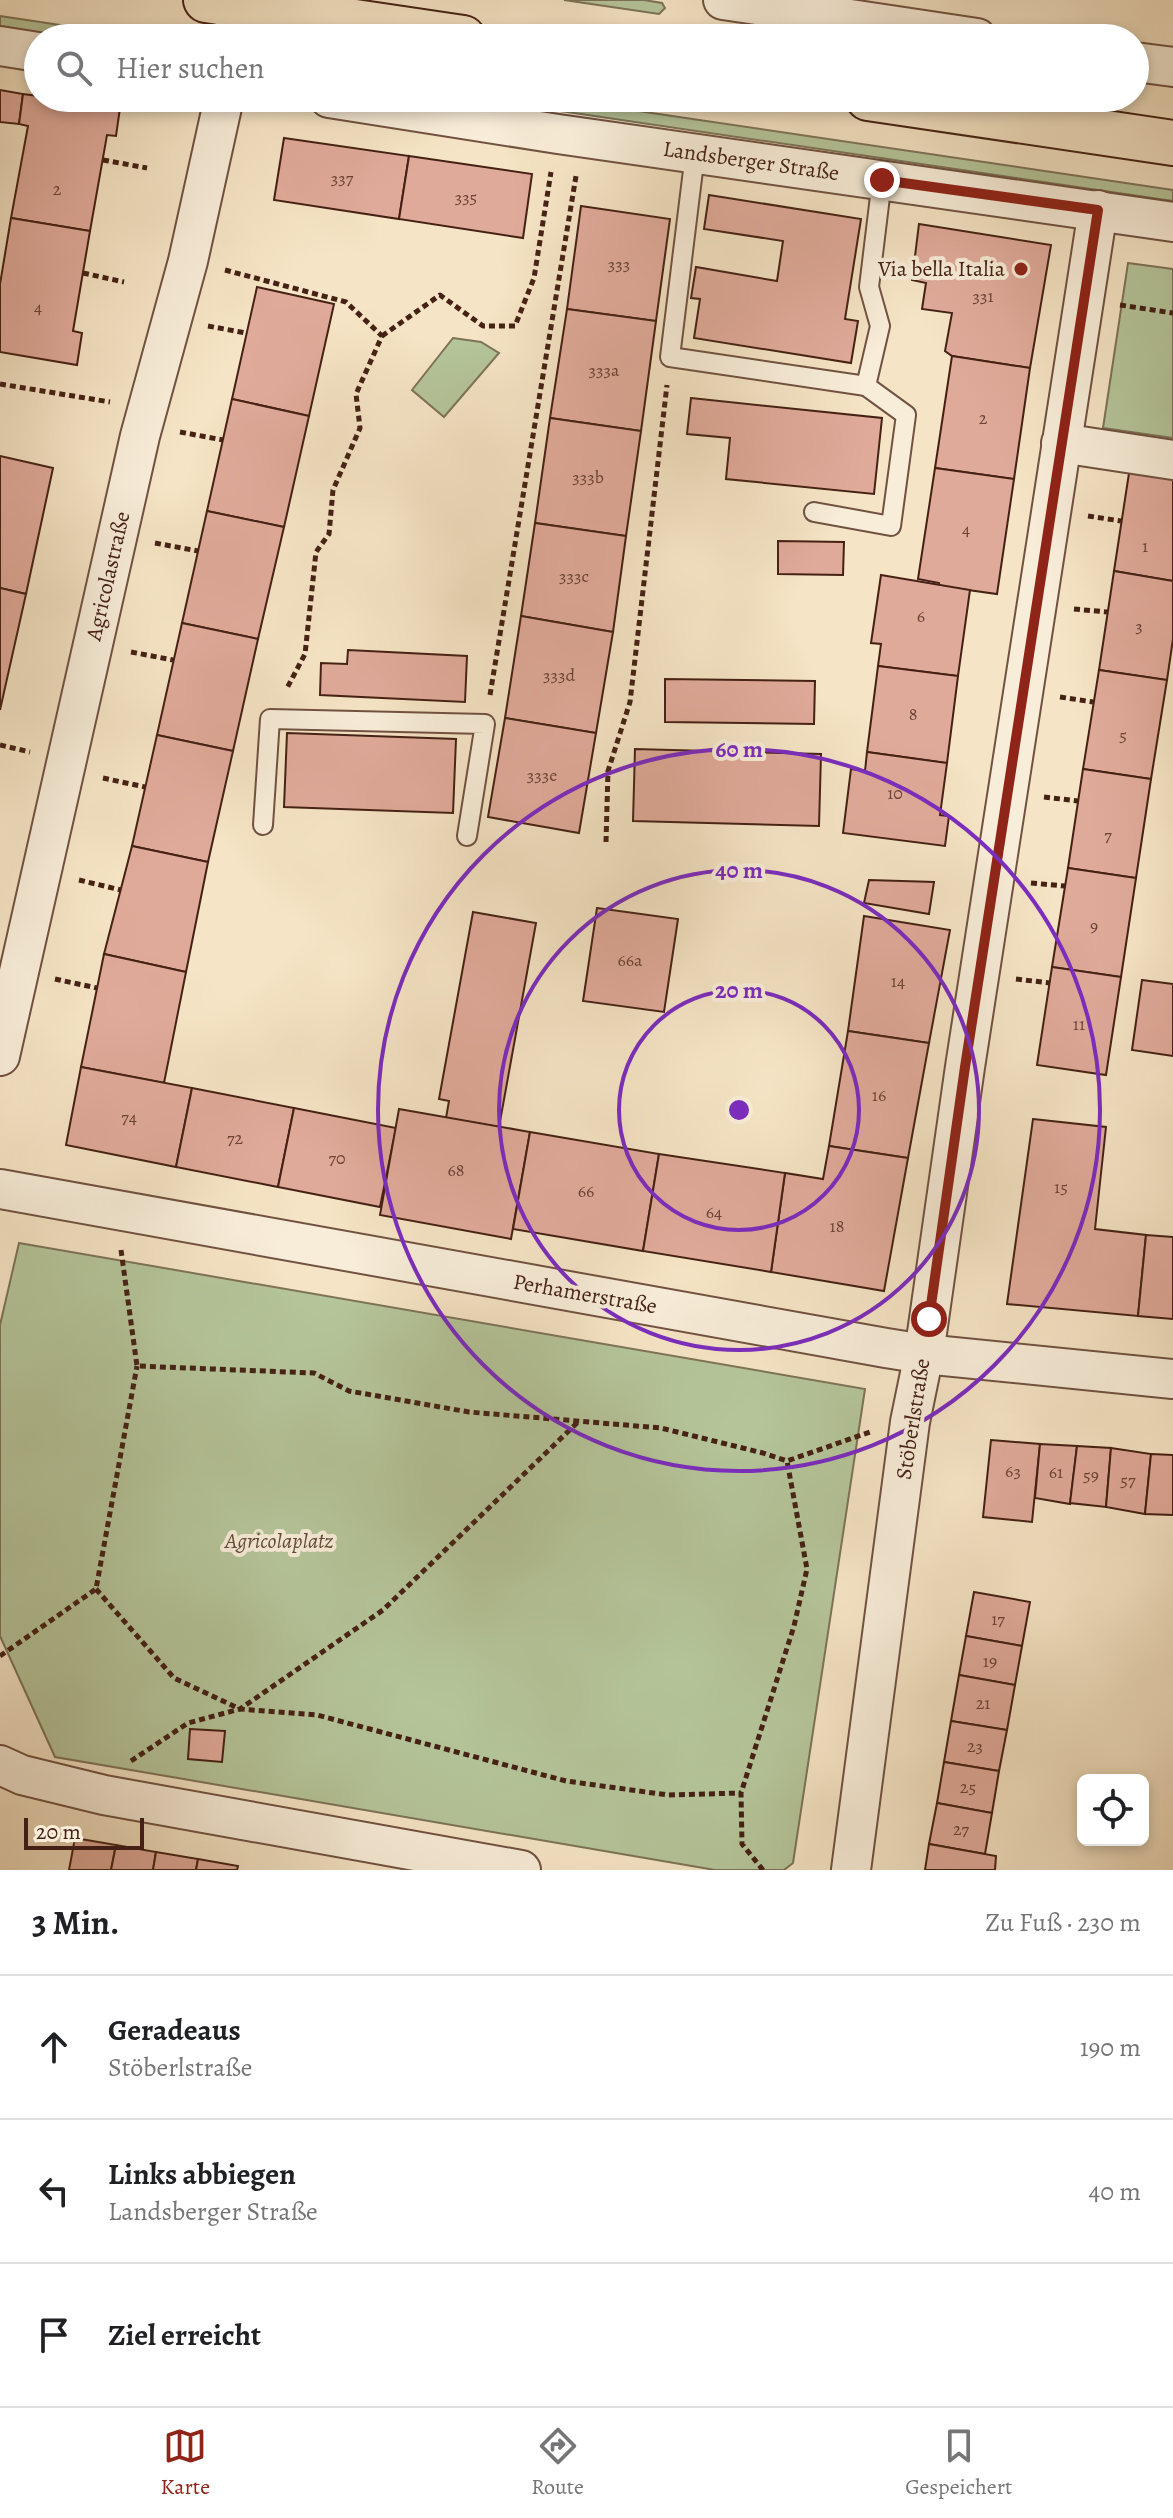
<!DOCTYPE html>
<html lang="de">
<meta charset="utf-8">
<style>
:root{--surface:#fff;--page:#f2f2f2;--text:#202124;--muted:#757577;--line:#e0e0e0;--accent:#8f2418}
body{margin:0;font-family:Alegreya,serif;background:var(--page);color:var(--text)}
.controls{position:absolute;right:24px;bottom:24px;display:grid;overflow:hidden;border-radius:12px;box-shadow:0 4px 12px #0003}
.controls button{width:72px;height:72px;display:grid;place-items:center;padding:0;border:0;border-bottom:2px solid var(--line);background:var(--surface);color:var(--text);font:40px sans-serif}
.scale{position:absolute;left:24px;bottom:20px;width:120px;box-sizing:border-box;padding-left:8px;border:4px solid #452115;border-top:0;font-size:22px;line-height:28px;white-space:nowrap;color:#452115;-webkit-text-stroke:6px #f8edd9;paint-order:stroke}
.stop{position:absolute;width:24px;height:24px;margin:-18px;border:6px solid #8f2418;border-radius:50%;background:#fff}
.stop.end{background:#8f2418;border-color:#fff;box-shadow:0 2px 8px #0008}
.list{margin:0;padding:0;list-style:none}
h2{display:flex;justify-content:space-between;align-items:center;height:104px;margin:0;padding:0 32px;font-size:34px}
h2 small{font-size:26px;font-weight:400;color:var(--muted)}
.list li{display:grid;grid-template-columns:52px 1fr auto;gap:24px;align-items:center;box-sizing:border-box;height:144px;padding:0 32px;border-top:2px solid var(--line)}
.list b{display:block;font-size:30px;white-space:nowrap}
.list p{margin:0;font-size:26px;white-space:nowrap;color:var(--muted)}
.list em{font-size:26px;font-style:normal;color:var(--muted)}
.icon{flex:none;width:44px;height:44px;fill:none;stroke:currentColor;stroke-width:2;stroke-linecap:round;stroke-linejoin:round}
.map{position:relative;flex:none;width:1173px;height:1870px;overflow:hidden}
.search{position:absolute;background:var(--surface);box-shadow:0 4px 12px #0003;left:24px;right:24px;top:24px;height:88px;display:flex;align-items:center;gap:20px;box-sizing:border-box;padding:0 28px;border-radius:44px;color:var(--muted);font-size:30px}
.sheet{height:536px;background:var(--surface)}
nav{display:flex;justify-content:space-around;align-items:center;box-sizing:border-box;height:112px;border-top:2px solid var(--line);background:var(--surface);font-size:22px;color:var(--muted)}
nav a{display:grid;justify-items:center;gap:4px}
nav .on{color:var(--accent)}
.map>svg:first-child{display:block}
</style>
<div class="map">
<svg width="1173" height="1870" viewBox="0 0 1173 1870">
<rect width="100%" height="100%" fill="#f5e4c5"/>
<filter id="stains"><feTurbulence type="fractalNoise" baseFrequency=".0025" numOctaves="4"/><feColorMatrix values="0 0 0 0 .2 0 0 0 0 .09 0 0 0 0 .02 0 0 0 .5 -.17"/></filter>
<radialGradient id="worn" r=".72"><stop offset=".6" stop-color="#630" stop-opacity="0"/><stop offset="1" stop-color="#630" stop-opacity=".3"/></radialGradient>
<!-- green -->
<g fill="#b5c59a" stroke="#7d7358" stroke-width="2">
<path d="M564,0h80l18,3 3,5 -6,6z"/>
<path d="M0,16l147,22h-78l-69,-10z"/>
<path d="M472,98h78l623,92v11z"/>
<path d="M1128,263l45,6v169l-70,-10z"/>
<path d="M453,338l28,4 18,11 -55,64 -32,-27z"/>
<path d="M19,1243l846,146 -72,474 -9,7h-69l-660,-113 -55,-121v-311z"/>
</g>
<!-- building -->
<g fill="#e0aa9a" stroke="#452115" stroke-width="2">
<path d="M0,90l23,4 -4,30 -19,-2z"/>
<path d="M23,94l15,2v2h15l67,10 -4,28 -9,-1 -17,96 -79,-13 17,-92 -9,-2z"/>
<path d="M284,138l125,18 -10,63 -125,-19z"/>
<path d="M409,156l123,18 -9,64 -124,-19z"/>
<path d="M709,195l152,24 -16,100 13,2 -7,42 -157,-25 6,-39 -9,-1 5,-31 81,14 6,-40 -79,-12z"/>
<path d="M581,206l89,13 -14,102 -89,-12z"/>
<path d="M11,218l79,13 -17,100 9,2 -5,32 -77,-13v-68z"/>
<path d="M919,224l132,21 -21,123 -78,-12 -7,-5 7,-38 -30,-4 4,-26 -14,-3z"/>
<path d="M257,287l77,17 -25,112 -77,-17z"/>
<path d="M567,309l89,12 -15,110 -91,-13z"/>
<path d="M952,356l78,12 -16,111 -79,-11z"/>
<path d="M691,398l191,20 -8,76 -148,-15 4,-41 -43,-4z"/>
<path d="M232,399l77,17 -25,111 -77,-16z"/>
<path d="M550,418l91,13 -15,105 -91,-13z"/>
<path d="M0,456l53,12 -27,126 -26,-6z"/>
<path d="M935,468l79,11 -17,115 -58,-8v-3l-21,-4z"/>
<path d="M1129,473l44,6v102l-59,-10z"/>
<path d="M207,511l77,16 -26,112 -76,-16z"/>
<path d="M535,523l91,13 -13,96 -92,-16z"/>
<path d="M778,541l66,1 -1,33 -65,-1z"/>
<path d="M1114,571l59,10v58l-6,41 -68,-10z"/>
<path d="M881,575l89,15 -12,86 -80,-10 3,-22 -10,-1z"/>
<path d="M0,588l26,6 -26,116z"/>
<path d="M521,616l92,16 -17,101 -91,-15z"/>
<path d="M182,623l76,16 -25,112 -76,-16z"/>
<path d="M348,650l119,6 -2,46 -145,-7 1,-32 26,1z"/>
<path d="M878,666l80,10 -11,87 -80,-11z"/>
<path d="M1099,670l68,10 -16,99 -68,-10z"/>
<path d="M665,679l150,2 -1,43 -149,-2z"/>
<path d="M505,718l91,15 -17,100 -91,-16z"/>
<path d="M287,733l169,6 -3,74 -169,-6z"/>
<path d="M157,735l76,16 -25,111 -76,-16z"/>
<path d="M635,749l186,5 -2,72 -186,-5z"/>
<path d="M867,752l80,11 -7,52 9,1 -4,30 -102,-13 8,-64 14,2z"/>
<path d="M1083,769l68,10 -15,99 -68,-10z"/>
<path d="M132,846l76,16 -22,110 -82,-18z"/>
<path d="M1068,868l68,10 -15,99 -69,-10z"/>
<path d="M869,880l65,2 -5,32 -65,-11z"/>
<path d="M597,908l81,11 -14,93 -81,-11z"/>
<path d="M473,912l63,11 -37,204 -53,-9 3,-17 -10,-2z"/>
<path d="M864,916l86,14 -21,113 -81,-12z"/>
<path d="M104,954l82,18 -22,111 -83,-16z"/>
<path d="M1052,967l69,10 -15,98 -69,-10z"/>
<path d="M1142,980l31,4v72l-41,-6z"/>
<path d="M848,1031l81,12 -21,115 -79,-12z"/>
<path d="M81,1067l111,21 -16,79 -110,-22z"/>
<path d="M192,1088l102,20 -16,79 -102,-20z"/>
<path d="M294,1108l102,20 -16,79 -102,-20z"/>
<path d="M399,1109l131,23 -19,107 -131,-24z"/>
<path d="M1033,1119l73,8 -11,102 51,6 -8,81 -131,-12z"/>
<path d="M530,1132l129,22 -16,97 -130,-22z"/>
<path d="M829,1146l79,12 -24,133 -113,-19 14,-99 38,6z"/>
<path d="M659,1154l126,19 -14,99 -128,-21z"/>
<path d="M1146,1235l27,2v82l-35,-3z"/>
<path d="M991,1440l49,4 -8,78 -49,-5z"/>
<path d="M1040,1444l37,2 -7,58 -35,-6z"/>
<path d="M1077,1446l34,2 -5,59 -36,-4z"/>
<path d="M1111,1448l40,6 -6,60 -39,-7z"/>
<path d="M1151,1454l22,1v60l-28,-1z"/>
<path d="M974,1592l56,10 -8,44 -56,-10z"/>
<path d="M966,1636l56,10 -7,39 -56,-10z"/>
<path d="M959,1675l56,10 -8,45 -56,-9z"/>
<path d="M951,1721l56,9 -8,41 -55,-9z"/>
<path d="M190,1729l35,2 -3,31 -34,-3z"/>
<path d="M944,1762l55,9 -7,42 -55,-10z"/>
<path d="M937,1803l55,10 -7,41 -56,-10z"/>
<path d="M75,1838l41,7 -5,25h-42z"/>
<path d="M929,1844l67,12 -1,14h-70z"/>
<path d="M116,1845l40,7 -3,18h-42z"/>
<path d="M156,1852l42,7 -2,11h-43z"/>
<path d="M198,1859l40,7 -1,4h-41z"/>
</g>
<g fill="none" stroke-linecap="round" stroke-linejoin="round">
<defs>
<g id="lane">
<path d="M695,154l-25,203 196,29 14,-60 -11,-39 13,-107"/>
<path d="M814,512l77,14 15,-111 -40,-29"/>
<path d="M263,825l7,-106 215,5 -18,112"/>
</g>
<g id="street">
<path d="M723,0l254,38"/>
<path d="M233,38l5,-38"/>
<path d="M0,46l38,6"/>
<path d="M1135,62l38,5"/>
<path d="M329,98l229,36 615,88"/>
<path d="M1061,443l112,17"/>
<path d="M0,1056l140,-620 48,-175 36,-163"/>
<path d="M0,1189l886,159 38,6 249,25"/>
<path d="M0,1765l22,10 82,20 417,75"/>
<path d="M851,1870l59,-448 14,-68 41,-287 133,-857"/>
</g>
<g id="primary">
<path d="M206,0l257,38"/>
<path d="M868,98l305,45"/>
</g>
</defs>
<!-- lane casing -->
<use href="#lane" stroke="#715241" stroke-width="22"/>
<!-- street casing -->
<use href="#street" stroke="#715241" stroke-width="42"/>
<!-- primary casing -->
<use href="#primary" stroke="#452115" stroke-width="48"/>
<!-- path -->
<g stroke="#452115" stroke-width="5" stroke-dasharray="6 4" stroke-linecap="butt">
<path d="M103,160l44,8"/>
<path d="M225,270l121,32 36,34 -26,58 4,34 -27,62 -4,44 -13,18 -11,102 -19,36"/>
<path d="M83,273l41,9"/>
<path d="M1120,305l53,8"/>
<path d="M208,326l38,7"/>
<path d="M382,336l58,-41 43,31h32l19,-48 17,-106"/>
<path d="M0,384l110,18"/>
<path d="M180,432l43,8"/>
<path d="M1088,516l33,5"/>
<path d="M155,543l43,8"/>
<path d="M1074,609l33,3"/>
<path d="M131,652l42,8"/>
<path d="M490,695l86,-519"/>
<path d="M1060,697l33,5"/>
<path d="M0,745l30,7"/>
<path d="M103,778l42,9"/>
<path d="M1044,797l34,4"/>
<path d="M606,842l2,-71 22,-69 37,-317"/>
<path d="M79,880l42,10"/>
<path d="M1031,883l34,3"/>
<path d="M55,979l42,9"/>
<path d="M1016,979l34,4"/>
<path d="M121,1250l16,116 177,7 35,18 120,21 192,16 102,25 24,8 83,-29"/>
<path d="M96,1589l78,89 66,31 77,6 249,66 102,14 73,-2"/>
<path d="M0,1656l96,-67 41,-223"/>
<path d="M131,1761l57,-38 52,-14 143,-99 197,-190"/>
<path d="M763,1870l-21,-26 -1,-51 53,-167 13,-57 -20,-108"/>
</g>
<!-- lane -->
<use href="#lane" stroke="#f8edd9" stroke-width="18"/>
<!-- street -->
<use href="#street" stroke="#f8edd9" stroke-width="38"/>
<!-- primary -->
<use href="#primary" stroke="#f5e4c5" stroke-width="44"/>
</g>
<g fill="none" stroke-linecap="round" stroke-linejoin="round">
<!-- route -->
<path stroke="#8f2418" stroke-width="10" d="M882,180l216,30 -133,857 -36,252"/>
</g>
<!-- distance rings -->
<g fill="none" stroke="#7b2cbf" stroke-width="4">
<circle cx="739" cy="1110" r="120"/>
<circle cx="739" cy="1110" r="240"/>
<circle cx="739" cy="1110" r="361"/>
</g>
<!-- markers -->
<circle fill="#8f2418" stroke="#f8edd9" stroke-width="3" cx="1021" cy="269" r="8"/>
<g text-anchor="middle" dominant-baseline="central" stroke-width="8" stroke-linejoin="round" paint-order="stroke">
<!-- number labels -->
<g font-size="18" fill="#6c4336">
<text x="342" y="178">337</text>
<text x="57" y="189">2</text>
<text x="466" y="197">335</text>
<text x="619" y="264">333</text>
<text x="983" y="296">331</text>
<text x="38" y="307">4</text>
<text x="604" y="370">333a</text>
<text x="983" y="418">2</text>
<text x="588" y="477">333b</text>
<text x="966" y="529">4</text>
<text x="1145" y="546">1</text>
<text x="574" y="576">333c</text>
<text x="921" y="616">6</text>
<text x="1139" y="626">3</text>
<text x="559" y="675">333d</text>
<text x="913" y="714">8</text>
<text x="1123" y="735">5</text>
<text x="542" y="775">333e</text>
<text x="895" y="793">10</text>
<text x="1108" y="835">7</text>
<text x="1094" y="926">9</text>
<text x="630" y="960">66a</text>
<text x="898" y="981">14</text>
<text x="1079" y="1024">11</text>
<text x="879" y="1095">16</text>
<text x="129" y="1117">74</text>
<text x="235" y="1138">72</text>
<text x="337" y="1158">70</text>
<text x="456" y="1170">68</text>
<text x="1061" y="1187">15</text>
<text x="586" y="1191">66</text>
<text x="714" y="1212">64</text>
<text x="837" y="1226">18</text>
<text x="1013" y="1471">63</text>
<text x="1056" y="1472">61</text>
<text x="1091" y="1475">59</text>
<text x="1128" y="1480">57</text>
<text x="998" y="1619">17</text>
<text x="990" y="1661">19</text>
<text x="983" y="1703">21</text>
<text x="975" y="1746">23</text>
<text x="968" y="1787">25</text>
<text x="961" y="1829">27</text>
</g>
<!-- street labels -->
<g font-size="22" fill="#452115" stroke="#f8edd9">
<text transform="translate(751 161) rotate(8)">Landsberger Straße</text>
<text transform="translate(108 576) rotate(-77)">Agricolastraße</text>
<text transform="translate(585 1294) rotate(10)">Perhamerstraße</text>
<text transform="translate(913 1419) rotate(-81)">Stöberlstraße</text>
</g>
<!-- poi labels -->
<g font-size="22" fill="#452115" stroke="#f8edd9" text-anchor="end">
<text x="1005" y="269">Via bella Italia</text>
</g>
<!-- park labels -->
<g font-size="22" font-style="italic" fill="#614a36" stroke="#f8edd9">
<text x="279" y="1541">Agricolaplatz</text>
</g>
</g>
<circle cx="739" cy="1110" r="12" fill="#7b2cbf" stroke="#f8edd9" stroke-width="4"/>
<g font-size="24" text-anchor="middle" font-weight="bold" fill="#7b2cbf" stroke="#f8edd9" stroke-width="8" stroke-linejoin="round" paint-order="stroke">
<text x="739" y="757">60 m</text>
<text x="739" y="878">40 m</text>
<text x="739" y="998">20 m</text>
</g>
<rect width="100%" height="100%" filter="url(#stains)"/>
<rect width="100%" height="100%" fill="url(#worn)"/>
</svg>
<div class="controls">
<button><svg class="icon" aria-label="locate" viewBox="0 0 24 24"><circle cx="12" cy="12" r="6"/><path d="M12 2v4M12 18v4M2 12h4M18 12h4"/></svg></button>
</div>
<div class="scale">20 m</div>
<div class="stop" style="left:929px;top:1319px"></div>
<div class="stop end" style="left:882px;top:180px"></div>
<div class="search"><svg class="icon" aria-label="search" viewBox="0 0 24 24"><circle cx="10" cy="10" r="6"/><path d="M15 15l6 6"/></svg>Hier suchen</div>
</div>
<section class="sheet">
<h2>3 Min.<small>Zu Fuß · 230 m</small></h2>
<ul class="list">
<li><svg class="icon" aria-label="ahead" viewBox="0 0 24 24"><path d="M12 20V5M6 11l6-6 6 6"/></svg><div><b>Geradeaus</b><p>Stöberlstraße</p></div><em>190 m</em></li>
<li><svg class="icon" aria-label="left" viewBox="0 0 24 24"><path d="M17 20v-9H6M10 6l-5 5 5 5"/></svg><div><b>Links abbiegen</b><p>Landsberger Straße</p></div><em>40 m</em></li>
<li><svg class="icon" aria-label="arrive" viewBox="0 0 24 24"><path d="M6 21V4h12l-3 4 3 4H6"/></svg><div><b>Ziel erreicht</b></div></li>
</ul>
</section>
<nav>
<a class="on"><svg class="icon" aria-label="map" viewBox="0 0 24 24"><path d="M3 6l6-2 6 2 6-2v14l-6 2-6-2-6 2zM9 4v14M15 6v14"/></svg>Karte</a>
<a><svg class="icon" aria-label="directions" viewBox="0 0 24 24"><path d="M12 3l9 9-9 9-9-9zM9 14v-3h6M13 9l2 2-2 2"/></svg>Route</a>
<a><svg class="icon" aria-label="saved" viewBox="0 0 24 24"><path d="M7 4h10v16l-5-4-5 4z"/></svg>Gespeichert</a>
</nav>
